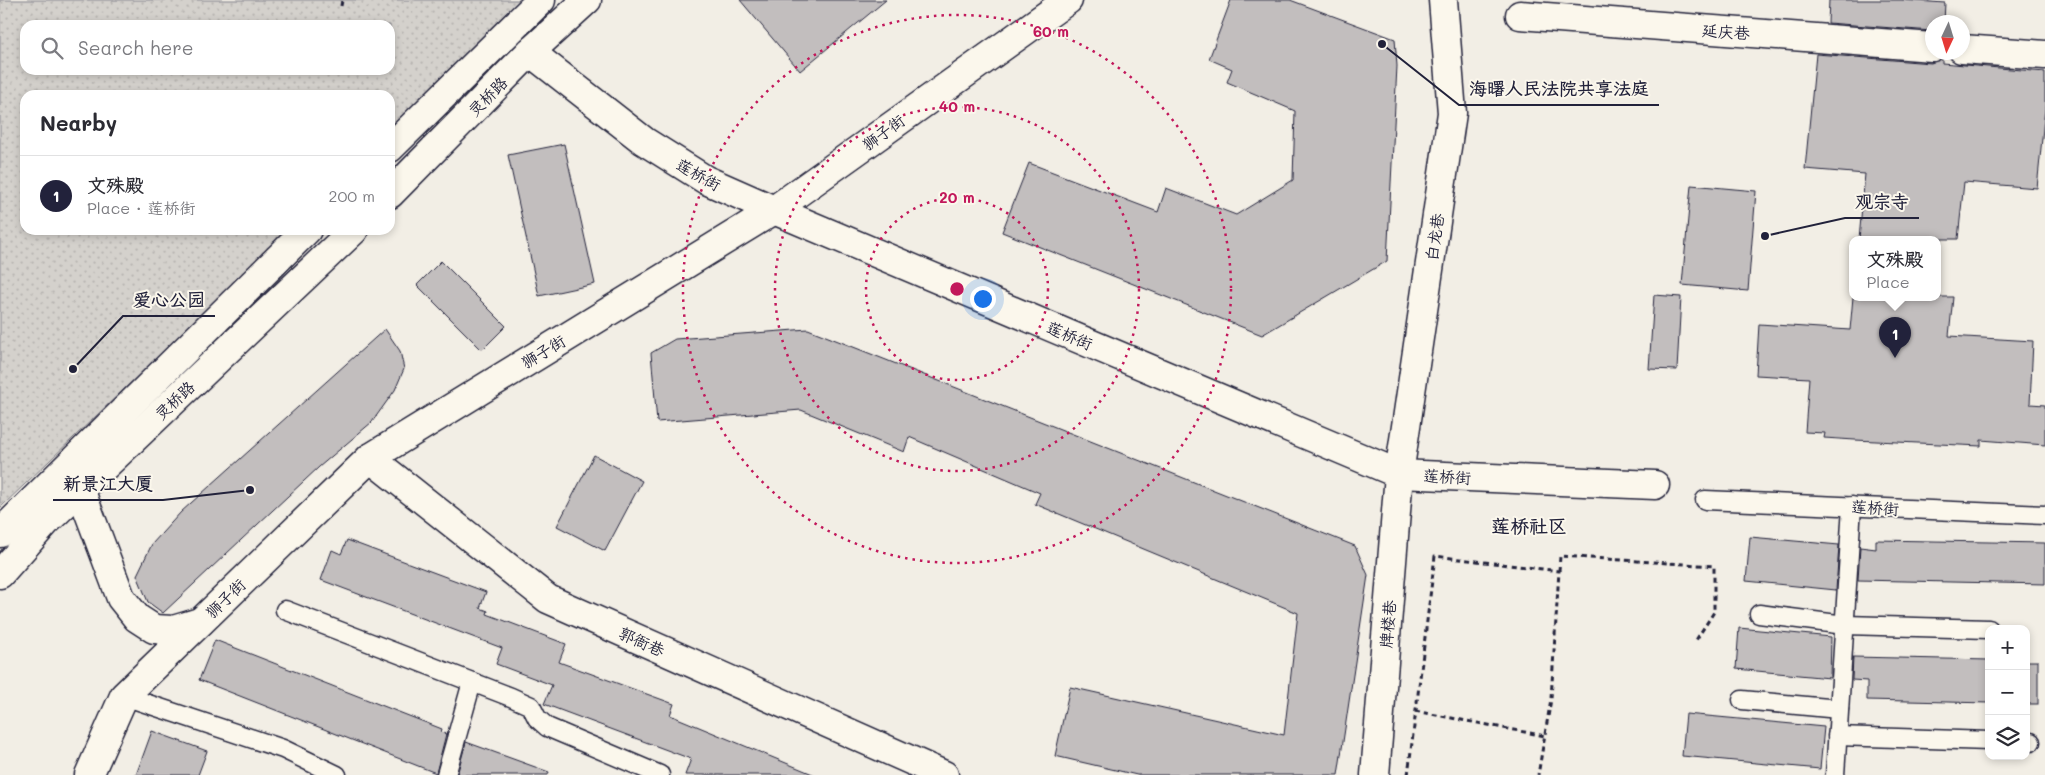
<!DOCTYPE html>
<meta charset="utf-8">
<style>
:root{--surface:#fff;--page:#f2f2f3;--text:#2b2b33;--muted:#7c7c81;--line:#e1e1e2;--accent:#22223b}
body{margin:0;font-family:Mali,"LXGW WenKai TC",sans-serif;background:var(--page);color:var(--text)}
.controls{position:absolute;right:15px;bottom:15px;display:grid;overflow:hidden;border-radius:10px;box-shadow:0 2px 8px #0003}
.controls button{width:45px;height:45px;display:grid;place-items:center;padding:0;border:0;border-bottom:1px solid var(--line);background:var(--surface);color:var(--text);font:25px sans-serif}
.compass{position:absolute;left:1925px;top:15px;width:45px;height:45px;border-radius:50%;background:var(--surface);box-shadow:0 2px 8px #0003;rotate:184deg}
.you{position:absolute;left:982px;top:298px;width:18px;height:18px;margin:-12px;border:4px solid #fff;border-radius:50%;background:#1a73e8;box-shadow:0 0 0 8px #1a73e833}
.badge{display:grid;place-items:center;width:32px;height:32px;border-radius:50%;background:var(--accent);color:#fff;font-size:16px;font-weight:700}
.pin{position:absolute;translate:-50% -41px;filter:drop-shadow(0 1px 2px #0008)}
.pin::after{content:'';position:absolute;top:26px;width:18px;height:15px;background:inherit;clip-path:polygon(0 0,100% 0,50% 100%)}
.popup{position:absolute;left:1849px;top:236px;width:92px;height:65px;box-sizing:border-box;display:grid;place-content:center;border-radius:10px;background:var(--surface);filter:drop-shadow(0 1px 4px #0005);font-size:16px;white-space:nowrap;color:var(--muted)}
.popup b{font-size:19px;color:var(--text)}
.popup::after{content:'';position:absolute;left:50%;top:100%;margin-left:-10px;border:10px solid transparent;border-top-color:var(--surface)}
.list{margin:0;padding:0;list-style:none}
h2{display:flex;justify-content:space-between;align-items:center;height:65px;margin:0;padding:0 20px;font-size:21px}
h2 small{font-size:16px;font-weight:400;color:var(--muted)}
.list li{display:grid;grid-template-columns:32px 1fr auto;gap:15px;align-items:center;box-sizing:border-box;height:80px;padding:0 20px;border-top:1px solid var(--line)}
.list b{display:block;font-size:19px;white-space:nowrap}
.list p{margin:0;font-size:16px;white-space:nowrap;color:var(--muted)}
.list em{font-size:16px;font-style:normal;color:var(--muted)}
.icon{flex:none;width:28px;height:28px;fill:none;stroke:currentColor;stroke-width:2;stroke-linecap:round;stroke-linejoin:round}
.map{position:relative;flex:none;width:2045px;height:775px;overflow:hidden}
.search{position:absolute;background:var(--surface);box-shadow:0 2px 8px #0003;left:20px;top:20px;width:375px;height:55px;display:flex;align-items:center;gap:12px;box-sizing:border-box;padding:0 18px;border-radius:15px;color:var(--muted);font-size:19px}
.panel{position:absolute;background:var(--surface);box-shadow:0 2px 8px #0003;left:20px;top:90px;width:375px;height:145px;border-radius:15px}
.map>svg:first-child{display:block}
</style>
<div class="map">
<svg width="2045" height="775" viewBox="0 0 2045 775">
<defs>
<pattern id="park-dots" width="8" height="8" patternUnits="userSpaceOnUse" patternTransform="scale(1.25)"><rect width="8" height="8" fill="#d4d1cc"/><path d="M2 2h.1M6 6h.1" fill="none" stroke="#b6b3b0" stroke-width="1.8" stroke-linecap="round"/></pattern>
</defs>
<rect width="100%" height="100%" fill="#f2eee5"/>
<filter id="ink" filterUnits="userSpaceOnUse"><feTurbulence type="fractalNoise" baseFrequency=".02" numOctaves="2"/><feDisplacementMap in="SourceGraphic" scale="10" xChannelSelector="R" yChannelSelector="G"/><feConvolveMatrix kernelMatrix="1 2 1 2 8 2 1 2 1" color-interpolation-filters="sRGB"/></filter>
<g filter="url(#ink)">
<!-- park -->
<path fill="url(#park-dots)" stroke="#7b7a84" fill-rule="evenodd" d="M0,0h530l-140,134v-39h-365v135h265l-290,278zM25,25h365v45h-365z"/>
<!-- building -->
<g fill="#c2bebe" stroke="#22223b">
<path d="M740,0h146l-86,71z"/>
<path d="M1231,0h59l105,39 2,27 -10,195 -125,74 -260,-103 27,-69 129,49 8,-24 70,27 57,-35 2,-69 -68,-29 5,-13 -23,-10z"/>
<path d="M1829,0h72l44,3 -1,19h-12v9l-104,-8z"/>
<path d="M1816,54l115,9 11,-5v5l103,9v36l-8,80 -73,-6 -6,57h-99l6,-65 -60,-5z"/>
<path d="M564,144l31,140 -56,12 -31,-141z"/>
<path d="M1691,185l65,6 -8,100 -66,-6z"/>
<path d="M441,261l65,65 -24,24 -65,-65z"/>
<path d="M1654,295l27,2 -4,73 -28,-1z"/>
<path d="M1853,297h100l-4,39 84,5 -3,63 15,1v40l-64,-5v6l-126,-6 -31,-2 1,-5 -20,-1 4,-54 -53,-3 3,-51 91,6z"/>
<path d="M385,329l15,22 4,18 -9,21 -23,32 -53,45 -156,146 -15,-11 -11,-27 15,-31 29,-32z"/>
<path d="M808,329l547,217 13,29 -30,200h-201l-82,-19 15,-69 214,48 14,-122 -263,-109 5,-11 -131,-56 -5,15 -103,-42 -144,12 -6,-69 24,-14z"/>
<path d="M594,455l48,26 -37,70 -48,-25z"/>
<path d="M1750,537l89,8 -3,45 -90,-9z"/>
<path d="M347,540l139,52 -6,16 8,3 -1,3 79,30 -7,18 115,42 -4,11 145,60h-130l6,-16 -147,-55 8,-19 -56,-21 6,-16 -181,-68 11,-30 9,4z"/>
<path d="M1876,540l169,3v41l-187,-4 2,-33 16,2z"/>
<path d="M1739,628l92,9 -1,41 -94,-9z"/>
<path d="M215,640l227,89 -1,3 5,2 -10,39 -237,-93z"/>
<path d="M1853,657l136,3v43l-122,-3v-19l-15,-1z"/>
<rect x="2026" y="661" width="12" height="43"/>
<path d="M1686,714l138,13 -4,42 -138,-13z"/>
<path d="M152,731l55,20 -9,24h-62z"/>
<path d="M466,742l83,30 -1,3h-91z"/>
</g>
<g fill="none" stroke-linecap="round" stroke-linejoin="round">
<defs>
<g id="service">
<path d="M1705,500l340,15"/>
<path d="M285,610l226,87 20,9 6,12 10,9 113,48"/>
<path d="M1759,614l86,11 144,4"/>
<path d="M124,696l159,53 54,26"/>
<path d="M1742,700l97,9"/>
<path d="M1837,736l152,5"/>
<path d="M2026,742h5"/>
<path d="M446,775l26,-93"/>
<path d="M1835,775l17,-269"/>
</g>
<g id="minor">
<path d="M1520,15l412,32"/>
<path d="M1962,49l83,6"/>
<path d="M530,52l114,89 62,39 68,30 625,264 256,11"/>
<path d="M370,458l178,141 396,176"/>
<path d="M80,489l41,109 16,20 17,11 19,1 27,-8"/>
<path d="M89,775l35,-79 246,-238 404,-248 294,-210"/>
<path d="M1375,775l24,-301 53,-361 -9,-113"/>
</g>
<g id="secondary">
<path d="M390,148l151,-148"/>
<path d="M390,194l140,-142 57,-52"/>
<path d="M0,533l307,-303"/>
<path d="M0,574l47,-53 307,-291"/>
</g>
</defs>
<!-- service casing -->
<use href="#service" stroke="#22223b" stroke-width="21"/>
<!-- minor casing -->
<use href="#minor" stroke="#22223b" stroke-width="31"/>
<!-- secondary casing -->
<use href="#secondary" stroke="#22223b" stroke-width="31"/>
<!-- path -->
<g stroke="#22223b" stroke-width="3" stroke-dasharray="5 4" stroke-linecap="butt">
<path d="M341,6l1,-6"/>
<path d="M1559,571l1,-15 154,10v46l-18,28"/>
<path d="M1415,711l130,25"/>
<path d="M1408,775l27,-219 124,15 -8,128 -13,76"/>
</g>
<!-- service -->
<use href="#service" stroke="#fbf7ec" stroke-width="18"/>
<!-- minor -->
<use href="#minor" stroke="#fbf7ec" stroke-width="28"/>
<!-- secondary -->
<use href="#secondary" stroke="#fbf7ec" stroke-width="28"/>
</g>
</g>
<!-- distance rings -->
<g fill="none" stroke="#c2185b" stroke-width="2.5" stroke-dasharray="2.5 5">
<circle cx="957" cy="289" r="91"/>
<circle cx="957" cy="289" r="182"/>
<circle cx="957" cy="289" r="274"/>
</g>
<g text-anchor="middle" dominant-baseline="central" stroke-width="4" stroke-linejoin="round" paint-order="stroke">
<!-- street labels -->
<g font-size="16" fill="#22223b" stroke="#fbf7ec">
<text transform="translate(1726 31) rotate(4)">延庆巷</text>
<text transform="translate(487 96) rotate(-45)">灵桥路</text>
<text transform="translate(883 132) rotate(-36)">狮子街</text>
<text transform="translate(699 174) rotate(29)">莲桥街</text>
<text transform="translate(1434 237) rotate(-82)">白龙巷</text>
<text transform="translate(1070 335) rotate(23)">莲桥街</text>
<text transform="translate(543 351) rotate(-31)">狮子街</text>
<text transform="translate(174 400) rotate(-43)">灵桥路</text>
<text transform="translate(1447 476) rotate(3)">莲桥街</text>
<text transform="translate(1875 507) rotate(3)">莲桥街</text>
<text transform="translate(225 598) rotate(-44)">狮子街</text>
<text transform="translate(1387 624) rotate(-85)">牌楼巷</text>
<text transform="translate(642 641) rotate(24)">郭衙巷</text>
</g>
<!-- quarter labels -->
<g font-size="19" font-weight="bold" fill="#22223b" stroke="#fbf7ec">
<text x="1529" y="525">莲桥社区</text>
</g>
</g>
<circle cx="957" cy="289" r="8" fill="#c2185b" stroke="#fbf7ec" stroke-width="2.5"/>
<g font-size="15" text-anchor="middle" font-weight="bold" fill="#c2185b" stroke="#fbf7ec" stroke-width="4" stroke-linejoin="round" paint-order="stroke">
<text x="1051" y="37">60 m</text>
<text x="957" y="112">40 m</text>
<text x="957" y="203">20 m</text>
</g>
<!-- callouts -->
<path fill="none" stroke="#22223b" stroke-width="2" d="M1382 44L1459 105H1659M1765 236L1845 218H1919M73 369L123 316H215M250 490L163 500H53"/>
<g fill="#22223b" stroke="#fbf7ec" stroke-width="2">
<circle cx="1382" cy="44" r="5"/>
<circle cx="1765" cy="236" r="5"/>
<circle cx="73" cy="369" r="5"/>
<circle cx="250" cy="490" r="5"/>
</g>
<g font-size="18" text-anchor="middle" font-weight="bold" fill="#22223b" stroke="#fbf7ec" stroke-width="4" stroke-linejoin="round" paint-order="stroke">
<text x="1559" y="95">海曙人民法院共享法庭</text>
<text x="1882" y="208">观宗寺</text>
<text x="169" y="306">爱心公园</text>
<text x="108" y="490">新景江大厦</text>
</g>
</svg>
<div class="controls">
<button>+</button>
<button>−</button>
<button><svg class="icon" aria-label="layers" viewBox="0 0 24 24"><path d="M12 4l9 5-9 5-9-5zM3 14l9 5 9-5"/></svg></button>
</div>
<svg class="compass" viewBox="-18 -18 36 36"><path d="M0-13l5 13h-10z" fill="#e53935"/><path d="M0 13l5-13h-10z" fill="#7c7c81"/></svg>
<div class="you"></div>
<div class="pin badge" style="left:1895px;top:358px">1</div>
<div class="popup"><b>文殊殿</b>Place</div>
<div class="search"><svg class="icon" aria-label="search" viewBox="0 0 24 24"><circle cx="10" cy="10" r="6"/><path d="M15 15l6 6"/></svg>Search here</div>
<section class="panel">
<h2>Nearby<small></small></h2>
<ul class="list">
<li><span class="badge">1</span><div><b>文殊殿</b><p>Place · 莲桥街</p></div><em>200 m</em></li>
</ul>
</section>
</div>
